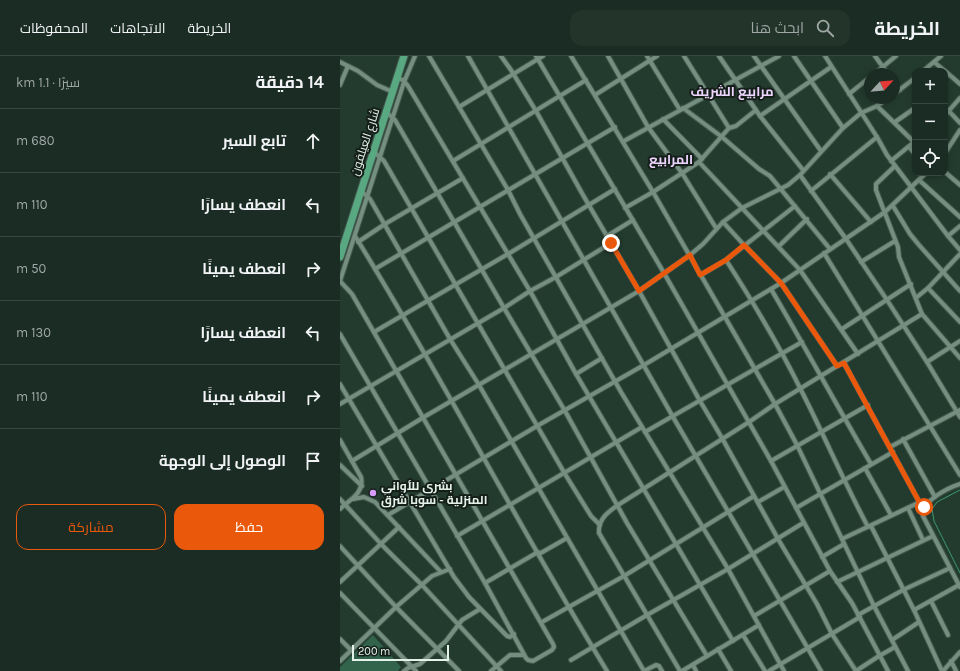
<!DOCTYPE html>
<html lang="ar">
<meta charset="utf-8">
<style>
:root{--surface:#1a2c23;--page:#23342b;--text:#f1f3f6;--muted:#9fa7a6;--line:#384841;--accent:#ea580c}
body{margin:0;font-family:Karla,Cairo,sans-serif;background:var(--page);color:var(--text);direction:rtl}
.controls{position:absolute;right:12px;top:12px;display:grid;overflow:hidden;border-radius:8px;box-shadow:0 2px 6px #0003}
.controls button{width:36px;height:36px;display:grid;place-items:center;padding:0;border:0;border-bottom:1px solid var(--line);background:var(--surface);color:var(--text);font:20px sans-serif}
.compass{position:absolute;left:524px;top:12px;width:36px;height:36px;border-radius:50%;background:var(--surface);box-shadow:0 2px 6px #0003;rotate:64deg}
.scale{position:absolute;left:12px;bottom:10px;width:97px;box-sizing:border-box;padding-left:4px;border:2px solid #e4f2ea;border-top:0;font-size:11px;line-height:14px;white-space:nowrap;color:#e4f2ea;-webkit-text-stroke:3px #151f1a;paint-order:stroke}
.stop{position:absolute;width:12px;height:12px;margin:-9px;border:3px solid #ea580c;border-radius:50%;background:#fff}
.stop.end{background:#ea580c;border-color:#fff;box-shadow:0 1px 4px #0008}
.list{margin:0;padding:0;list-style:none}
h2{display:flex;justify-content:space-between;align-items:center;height:52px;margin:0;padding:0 16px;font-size:17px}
h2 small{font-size:13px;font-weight:400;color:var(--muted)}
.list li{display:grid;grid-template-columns:26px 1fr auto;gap:12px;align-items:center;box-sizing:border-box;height:64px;padding:0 16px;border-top:1px solid var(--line)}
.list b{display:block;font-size:15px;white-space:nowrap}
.list em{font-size:13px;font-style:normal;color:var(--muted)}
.actions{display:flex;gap:8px;padding:12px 16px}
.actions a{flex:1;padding:9px 0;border:1px solid var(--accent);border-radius:12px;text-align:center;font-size:14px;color:var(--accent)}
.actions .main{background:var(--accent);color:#fff}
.icon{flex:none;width:22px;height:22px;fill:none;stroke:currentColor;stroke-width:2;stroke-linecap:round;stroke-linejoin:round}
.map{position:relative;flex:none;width:620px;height:615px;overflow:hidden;direction:ltr}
header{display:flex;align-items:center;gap:24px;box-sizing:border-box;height:56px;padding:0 20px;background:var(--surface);border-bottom:1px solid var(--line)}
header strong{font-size:19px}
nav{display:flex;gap:22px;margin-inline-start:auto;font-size:14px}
.search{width:280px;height:36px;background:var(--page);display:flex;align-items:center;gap:10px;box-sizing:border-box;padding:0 14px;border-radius:12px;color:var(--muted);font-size:15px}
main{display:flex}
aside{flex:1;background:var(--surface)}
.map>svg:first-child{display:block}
</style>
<header>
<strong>الخريطة</strong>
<div class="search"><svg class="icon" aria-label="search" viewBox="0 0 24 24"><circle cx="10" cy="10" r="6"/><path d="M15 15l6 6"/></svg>ابحث هنا</div>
<nav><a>الخريطة</a><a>الاتجاهات</a><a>المحفوظات</a></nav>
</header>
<main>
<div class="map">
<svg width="620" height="615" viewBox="0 0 620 615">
<rect width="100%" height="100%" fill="#233b2f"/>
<!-- green -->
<path fill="#31644b" d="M33,579l28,32 -3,4h-58v-4z"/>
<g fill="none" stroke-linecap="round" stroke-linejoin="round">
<!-- stream -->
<path stroke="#3e9a70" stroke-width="1" d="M620,434l-23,12 -5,7 2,12 26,52"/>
<defs>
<g id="street">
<path d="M89,0l79,134 12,24 101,178 107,177 56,102"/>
<path d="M128,0l205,361 148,254"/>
<path d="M161,0l10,14 25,41 47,84 56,96 61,110 22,37 56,101 39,65 15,30 24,37"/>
<path d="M196,0l128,217 107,188 59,110 22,32 36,68"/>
<path d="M231,0l82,136 122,212 22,41 77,161 34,65"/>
<path d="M268,0l40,71 34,46 34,55"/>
<path d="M307,0l33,54"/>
<path d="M344,0l45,72"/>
<path d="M379,0l41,60 43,54"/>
<path d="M414,0l67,95"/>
<path d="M454,0l49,72"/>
<path d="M485,0l52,81 10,18 61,81 12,14"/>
<path d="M535,0l13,18"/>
<path d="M0,6l18,9 19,14 16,7"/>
<path d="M594,6l11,9"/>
<path d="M583,15l18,-15"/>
<path d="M605,15l15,13"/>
<path d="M534,18l22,-18"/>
<path d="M57,22l6,2 5,6 122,205 46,83 157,267"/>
<path d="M554,26l6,8"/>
<path d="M0,29l8,-19"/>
<path d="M509,38l21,-17"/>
<path d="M554,38l21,-16"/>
<path d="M255,39l62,-39"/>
<path d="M537,50l37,36 -23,19"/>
<path d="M119,51l84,-51"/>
<path d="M605,51l15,16"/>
<path d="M343,52l39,29 37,32 11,7 60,73"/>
<path d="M46,56l9,8 109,188 61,103 62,112 80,133"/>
<path d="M605,59l15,-17"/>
<path d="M420,60l71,-49"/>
<path d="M323,63l39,40"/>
<path d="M555,66l20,-14"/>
<path d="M284,85l155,-85"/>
<path d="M569,91l6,7"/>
<path d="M34,96l10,9 181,313 26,42 9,9"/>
<path d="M605,97l15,-23"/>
<path d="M113,105l133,-81"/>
<path d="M359,106l101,108 58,84"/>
<path d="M555,110l-19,18v6l22,57 1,10 23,57 38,44"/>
<path d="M605,116l15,13"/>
<path d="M490,118l41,48"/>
<path d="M460,119l46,64 41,61 40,62 33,55"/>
<path d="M579,124l41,37"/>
<path d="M21,135l9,8 80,140 29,46 165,286"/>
<path d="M471,135l66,-54"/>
<path d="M553,150l17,28 9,11 41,46"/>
<path d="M285,152l28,-16 46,-30 30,-34 7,-2 20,-16"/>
<path d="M383,166l21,23 37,38 56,83"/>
<path d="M15,180c88,142 164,292 252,435"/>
<path d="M267,180l26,-16"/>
<path d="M608,180l12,-10"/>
<path d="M18,186l27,-18 78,-46"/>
<path d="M439,190l28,-27"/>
<path d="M484,197l136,222"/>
<path d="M386,204c27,42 53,85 75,130 23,45 43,92 67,137"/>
<path d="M521,206l34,-21"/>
<path d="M35,213l240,-142"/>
<path d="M361,219l25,-15 69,-54"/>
<path d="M0,225l64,-199 11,-26"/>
<path d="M588,232l32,34"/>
<path d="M431,233c34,58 66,117 100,175"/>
<path d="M577,241l11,-9 32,-34"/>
<path d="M502,273l69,-45"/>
<path d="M34,276l134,-78 107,-65"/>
<path d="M0,278l145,249 41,75 2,2 5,1 19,-11 2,-3 -1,-3 -201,-350 -12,-13"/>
<path d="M587,306l33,-21"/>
<path d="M504,307l79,146"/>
<path d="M236,318l26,-16"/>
<path d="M0,328l114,193 15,20 38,39 3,1 4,-3"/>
<path d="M0,348l164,-96 26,-17 26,-14 55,-34"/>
<path d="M305,376l157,-90"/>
<path d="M563,383l32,58"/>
<path d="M0,384l21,37c4,16 -12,23 -21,32"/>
<path d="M550,391l70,-37"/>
<path d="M12,405l72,-44 215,-126 51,-36 13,-11 20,-22 19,-14 46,-23 12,-10 43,-47 18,-15 16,-7 11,-8"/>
<path d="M431,405l97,-56"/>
<path d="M0,409l22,21"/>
<path d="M525,412l26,47"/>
<path d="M620,428c-12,4 -39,17 -37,32l37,71"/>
<path d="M0,443l41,45 41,41 79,86"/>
<path d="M13,443l11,-2 11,5 66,70"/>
<path d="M418,446l26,-15"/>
<path d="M456,452l97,-56"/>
<path d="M568,452l15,32"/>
<path d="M48,459l149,-89 107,-61 137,-82 104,-71 41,-39"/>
<path d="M531,470l43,84 28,61"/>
<path d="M117,480l185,-109"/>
<path d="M502,483l78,-37"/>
<path d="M0,490l56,61 36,-31 18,-7"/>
<path d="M199,498l28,-16"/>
<path d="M482,501l22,-13"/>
<path d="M0,526l59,-55"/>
<path d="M497,526l96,-46"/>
<path d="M145,527l53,-31"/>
<path d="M0,537l76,78"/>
<path d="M591,545l17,34"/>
<path d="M574,554l45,-25"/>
<path d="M518,559l45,-25 47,-22"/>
<path d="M414,560l76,-45"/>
<path d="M202,566l82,-46 130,-80"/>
<path d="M403,579l22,36"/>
<path d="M0,583l11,11"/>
<path d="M552,584l27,-18"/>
<path d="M378,593l13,22"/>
<path d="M231,604l76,-45 81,-46 75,-46"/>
<path d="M0,605l56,-54 63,64"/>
<path d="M611,605l5,10"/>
<path d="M353,609l3,6"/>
<path d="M64,615l4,-3 12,-4 26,-23 16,-21 18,-11"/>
<path d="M151,615l19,-16h14"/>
<path d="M304,615l12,-6 3,1 3,5"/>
<path d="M340,615l-81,-138c-1,-14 9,-21 19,-28l131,-83 26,-18 147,-90"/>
<path d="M342,615l77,-46"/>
<path d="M429,615l91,-54"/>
<path d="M516,615l23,-15 16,-9"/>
<path d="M603,615l17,-19"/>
</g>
<path id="highway" d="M0,201l64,-201"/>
</defs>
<!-- street casing -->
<use href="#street" stroke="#43584e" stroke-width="6"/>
<!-- highway casing -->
<use href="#highway" stroke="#43584e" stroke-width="9"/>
<!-- street -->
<use href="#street" stroke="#748e7f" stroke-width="4"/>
<!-- highway -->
<use href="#highway" stroke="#58a881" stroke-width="7"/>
</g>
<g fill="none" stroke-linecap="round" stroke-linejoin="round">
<!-- route -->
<path stroke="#ea580c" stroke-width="5" d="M271,187l28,48 51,-36 10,20 26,-15 18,-15 37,38 56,83 7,-3 79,146 1,-2"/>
</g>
<!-- markers -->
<circle fill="#d59cfb" stroke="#151f1a" stroke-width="1.5" cx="33" cy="437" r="4"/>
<g text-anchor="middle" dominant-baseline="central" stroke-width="4" stroke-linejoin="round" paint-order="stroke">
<!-- street labels -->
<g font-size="12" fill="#e4f2ea" stroke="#151f1a">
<text transform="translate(25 86) rotate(-72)">شارع العيلفون</text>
</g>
<!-- poi labels -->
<g font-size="12" font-weight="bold" fill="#e4f2ea" stroke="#151f1a" text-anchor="start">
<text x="41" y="430">بشرى للأواني<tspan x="41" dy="14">المنزلية - سوبا شرق</tspan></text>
</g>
<!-- neighbourhood labels -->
<g font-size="13" font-weight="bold" fill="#edd5fe" stroke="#151f1a">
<text x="392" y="35">مرابيع الشريف</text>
<text x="331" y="103">المرابيع</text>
</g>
</g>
</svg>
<div class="controls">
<button>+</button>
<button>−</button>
<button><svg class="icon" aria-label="locate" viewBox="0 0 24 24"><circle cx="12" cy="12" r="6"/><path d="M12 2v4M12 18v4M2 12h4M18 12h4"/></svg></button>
</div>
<svg class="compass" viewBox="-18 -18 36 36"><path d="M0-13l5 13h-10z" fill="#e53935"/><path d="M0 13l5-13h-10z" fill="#9fa7a6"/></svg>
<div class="scale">200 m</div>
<div class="stop" style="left:584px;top:451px"></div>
<div class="stop end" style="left:271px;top:187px"></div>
</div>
<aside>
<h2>14 دقيقة<small>سيرًا · 1.1 km</small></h2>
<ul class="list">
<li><svg class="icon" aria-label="ahead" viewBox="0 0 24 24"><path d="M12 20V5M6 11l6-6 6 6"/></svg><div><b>تابع السير</b></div><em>680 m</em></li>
<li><svg class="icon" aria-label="left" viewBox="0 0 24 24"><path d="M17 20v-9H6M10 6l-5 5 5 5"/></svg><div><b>انعطف يسارًا</b></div><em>110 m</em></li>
<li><svg class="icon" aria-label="right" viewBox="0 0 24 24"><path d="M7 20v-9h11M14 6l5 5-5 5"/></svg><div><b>انعطف يمينًا</b></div><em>50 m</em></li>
<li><svg class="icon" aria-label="left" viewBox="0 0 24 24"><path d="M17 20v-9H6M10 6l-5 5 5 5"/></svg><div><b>انعطف يسارًا</b></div><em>130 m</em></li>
<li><svg class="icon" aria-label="right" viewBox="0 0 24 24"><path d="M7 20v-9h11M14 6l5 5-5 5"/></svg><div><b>انعطف يمينًا</b></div><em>110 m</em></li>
<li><svg class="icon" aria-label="arrive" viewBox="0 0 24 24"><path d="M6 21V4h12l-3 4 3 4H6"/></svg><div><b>الوصول إلى الوجهة</b></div></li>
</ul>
<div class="actions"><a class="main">حفظ</a><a>مشاركة</a></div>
</aside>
</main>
